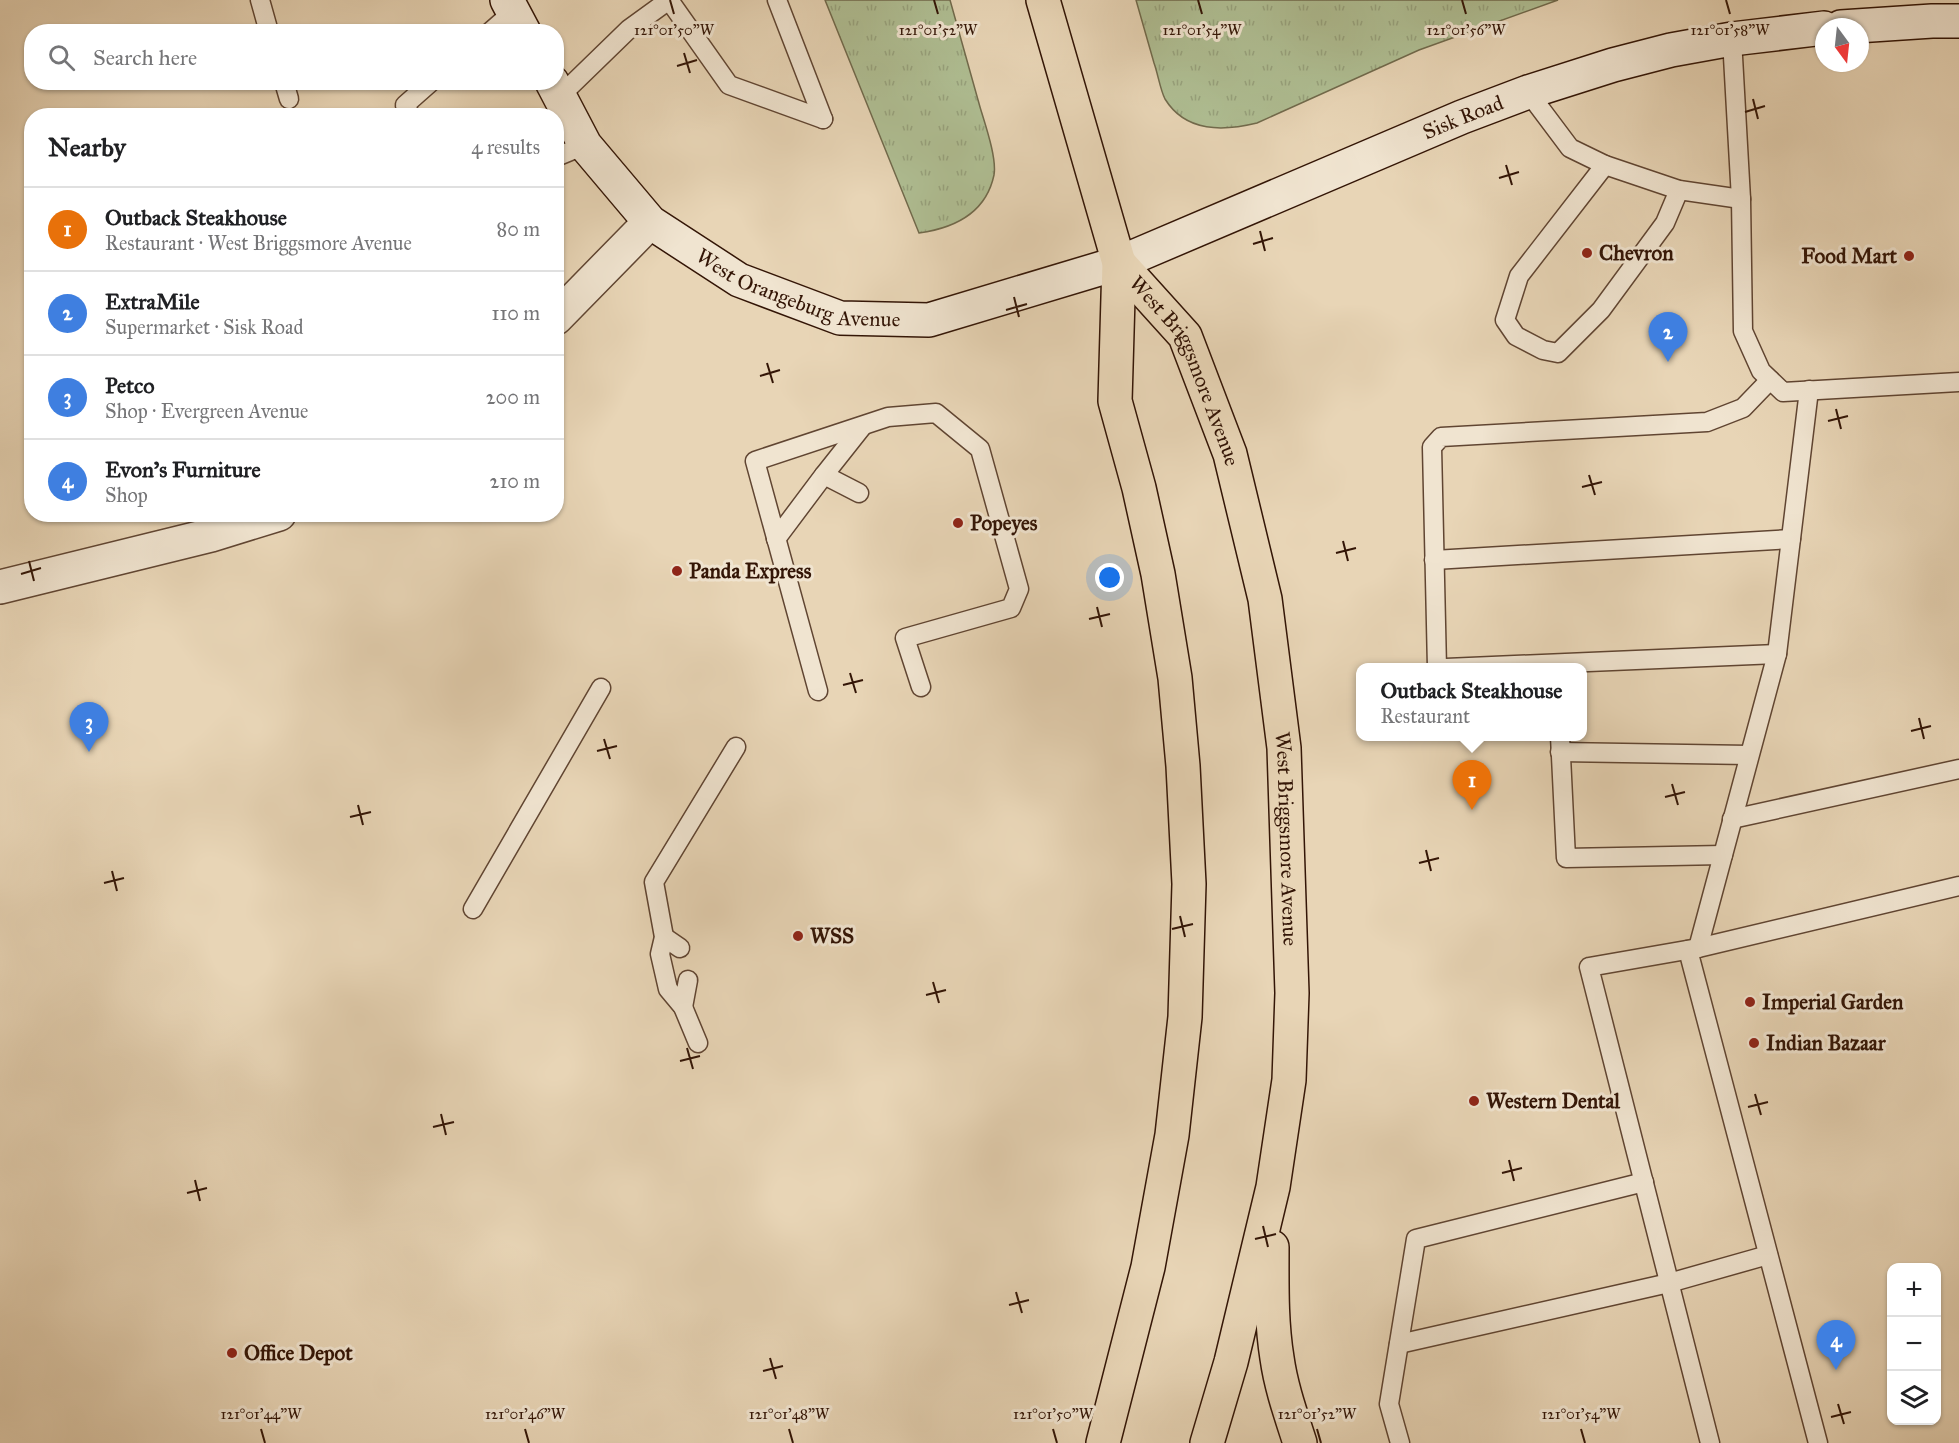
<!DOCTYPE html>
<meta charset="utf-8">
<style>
:root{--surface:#fff;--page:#f2f2f2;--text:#202124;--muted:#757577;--line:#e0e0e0;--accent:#0f766e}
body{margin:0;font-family:"IM FELL Great Primer",serif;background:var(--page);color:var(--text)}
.controls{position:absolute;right:18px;bottom:18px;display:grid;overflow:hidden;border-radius:12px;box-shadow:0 2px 4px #0004}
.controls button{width:54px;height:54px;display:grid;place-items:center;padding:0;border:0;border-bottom:2px solid var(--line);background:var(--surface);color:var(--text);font:30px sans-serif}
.compass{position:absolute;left:1815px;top:18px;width:54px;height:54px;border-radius:50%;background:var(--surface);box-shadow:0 2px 4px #0004;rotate:165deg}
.you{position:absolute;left:1110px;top:578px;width:21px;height:21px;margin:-15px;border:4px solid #fff;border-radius:50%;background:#1a73e8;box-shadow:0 0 0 9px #1a73e833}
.badge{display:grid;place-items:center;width:39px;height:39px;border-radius:50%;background:var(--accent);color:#fff;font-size:20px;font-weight:700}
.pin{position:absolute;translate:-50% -50px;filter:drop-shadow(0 2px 3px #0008)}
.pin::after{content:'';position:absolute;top:32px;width:21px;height:18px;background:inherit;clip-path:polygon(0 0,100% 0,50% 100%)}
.popup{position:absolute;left:1356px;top:663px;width:231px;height:78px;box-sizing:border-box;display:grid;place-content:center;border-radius:12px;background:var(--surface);filter:drop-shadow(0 2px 4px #0005);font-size:20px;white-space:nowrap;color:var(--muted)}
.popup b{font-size:22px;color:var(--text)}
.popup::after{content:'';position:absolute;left:50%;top:100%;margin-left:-12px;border:12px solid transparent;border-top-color:var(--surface)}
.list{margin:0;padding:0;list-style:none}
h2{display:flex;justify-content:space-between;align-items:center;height:78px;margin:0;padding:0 24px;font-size:26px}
h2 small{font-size:20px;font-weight:400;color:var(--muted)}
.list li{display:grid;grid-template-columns:39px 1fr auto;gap:18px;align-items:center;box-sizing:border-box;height:84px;padding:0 24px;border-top:2px solid var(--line)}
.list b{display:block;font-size:22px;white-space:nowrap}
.list p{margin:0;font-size:20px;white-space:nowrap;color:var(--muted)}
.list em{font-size:20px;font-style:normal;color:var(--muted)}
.icon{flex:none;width:33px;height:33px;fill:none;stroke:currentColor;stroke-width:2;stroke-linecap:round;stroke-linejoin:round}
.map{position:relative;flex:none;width:1959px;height:1443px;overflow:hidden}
.search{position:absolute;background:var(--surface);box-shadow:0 2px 4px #0004;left:24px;top:24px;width:540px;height:66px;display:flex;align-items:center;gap:15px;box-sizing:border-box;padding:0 21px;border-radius:24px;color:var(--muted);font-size:22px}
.panel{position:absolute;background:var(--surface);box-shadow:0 2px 4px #0004;left:24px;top:108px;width:540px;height:414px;border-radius:24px}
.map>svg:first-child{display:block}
</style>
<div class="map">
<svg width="1959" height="1443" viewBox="0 0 1959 1443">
<defs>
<pattern id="grass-tufts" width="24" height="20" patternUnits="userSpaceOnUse" patternTransform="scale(1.5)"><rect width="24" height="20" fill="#afbe93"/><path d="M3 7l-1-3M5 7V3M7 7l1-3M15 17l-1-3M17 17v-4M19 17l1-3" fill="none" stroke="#97a27d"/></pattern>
</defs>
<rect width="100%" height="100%" fill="#e8d5b6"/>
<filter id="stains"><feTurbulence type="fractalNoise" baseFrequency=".00333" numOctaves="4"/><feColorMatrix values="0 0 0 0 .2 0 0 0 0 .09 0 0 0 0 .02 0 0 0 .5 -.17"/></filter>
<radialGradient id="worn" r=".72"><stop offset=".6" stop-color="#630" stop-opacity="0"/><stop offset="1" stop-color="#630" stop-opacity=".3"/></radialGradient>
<!-- grass -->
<g fill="url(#grass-tufts)" stroke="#716a4c" stroke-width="1.5">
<path d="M825,0h125c10,36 20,71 30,107 5,17 17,51 14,68 -8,38 -39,53 -75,58z"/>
<path d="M1136,0h422l-139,50 -162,73c-33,8 -71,10 -92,-24 -5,-10 -7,-25 -11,-36 -6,-21 -12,-42 -18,-63z"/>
</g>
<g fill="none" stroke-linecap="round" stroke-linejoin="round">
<defs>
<g id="lane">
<path d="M260,0l9,32"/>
<path d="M669,0l60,85 94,34"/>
<path d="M777,0l46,119"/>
<path d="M490,32l24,-21"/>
<path d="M1732,39l9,160 2,132 18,40 22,21 176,-10"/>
<path d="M284,82l5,17"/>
<path d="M1528,92l42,56 35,17 74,25 62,9"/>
<path d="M559,97l70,-68 40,-29"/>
<path d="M411,116l-6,-11 26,-23"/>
<path d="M556,157l29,-12"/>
<path d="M1605,165l-86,111 -14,44 11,16 27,14 15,3 43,-43 64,-87 14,-33"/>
<path d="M824,475l38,-48"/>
<path d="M776,539l48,-64 35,18"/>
<path d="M1434,560l357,-21"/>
<path d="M1437,668l-5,-221 9,-10 266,-15 36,-14 27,-28"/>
<path d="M1446,668l331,-14"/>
<path d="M818,691l-63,-230 133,-44 48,-4 44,36 39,140 -8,19 -106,30 16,49"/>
<path d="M1560,736l6,122 157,-3"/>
<path d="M1560,752l189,3"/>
<path d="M1732,819l227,-50"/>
<path d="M473,909l128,-221"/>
<path d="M664,937l16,11"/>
<path d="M1698,948l79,-294 32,-264"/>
<path d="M1688,950l130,493"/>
<path d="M683,1007l5,-27"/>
<path d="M698,1043l-15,-36 -15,-18 -8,-35 4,-17 -10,-55 82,-135"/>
<path d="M1399,1344l270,-61 99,-28"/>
<path d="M1400,1443l-11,-39 27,-165 228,-57"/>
<path d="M1710,1443l-121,-476 109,-19 261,-62"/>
</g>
<g id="street">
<path d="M556,318l94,-96"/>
<path d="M0,587l211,-52 68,-21"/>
</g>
<g id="secondary">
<path d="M507,0l17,32"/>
<path d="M1841,27l91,-6h27"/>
<path id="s1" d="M552,82l33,63 65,77 89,58 101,38 89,2 190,-57 343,-146 66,-25 85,-27 58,-15 61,-11 92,-11"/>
</g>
<g id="primary">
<path d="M1043,0l76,263 -4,138 24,87 19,86 17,104 8,88 6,118 -4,133 -13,118 -24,132 -45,176"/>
<path id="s2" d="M1119,263l66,73 45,118 35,145 19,149 8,245 -3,87 -16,107 -42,175 -24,81"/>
<path d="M1272,1247c0,37 -1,74 5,111 4,29 14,57 23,85"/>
</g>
</defs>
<!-- lane casing -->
<use href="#lane" stroke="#604532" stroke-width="21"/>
<!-- street casing -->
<use href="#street" stroke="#604532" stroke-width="36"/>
<!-- secondary casing -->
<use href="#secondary" stroke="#331506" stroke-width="36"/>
<!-- primary casing -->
<use href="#primary" stroke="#331506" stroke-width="36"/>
<!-- lane -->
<use href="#lane" stroke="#f0e4d0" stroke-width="18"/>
<!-- street -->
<use href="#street" stroke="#f0e4d0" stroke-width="33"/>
<!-- secondary -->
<use href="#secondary" stroke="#f0e4d0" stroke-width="33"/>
<!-- primary -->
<use href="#primary" stroke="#e8d5b6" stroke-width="33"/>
</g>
<!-- ticks -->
<path fill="none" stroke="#331506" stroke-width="2" d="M670,0l4,14M934,0l4,14M1198,0l4,14M1462,0l4,14M1726,0l4,14M684,53l6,20M677,66l20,-6M1753,99l5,20M1745,112l20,-6M1506,165l6,20M1499,178l20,-6M1260,231l5,20M1253,244l20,-6M1014,297l5,20M1006,310l21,-6M767,363l6,20M760,376l20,-6M1836,409l5,20M1828,421l20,-5M1589,475l6,20M1582,487l20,-5M1343,541l5,20M1336,553l20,-5M29,561l5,20M21,574l20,-6M1097,607l5,20M1089,619l21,-5M850,673l6,20M843,685l20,-5M1919,718l5,21M1911,731l20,-5M604,739l6,20M597,751l20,-5M1672,784l6,21M1665,797l20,-5M358,805l5,20M350,817l21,-5M1426,850l5,21M1419,863l20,-5M112,871l5,20M104,883l20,-5M1180,916l5,21M1172,929l21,-5M933,982l6,21M926,995l20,-5M687,1048l6,21M680,1061l20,-5M1755,1094l6,21M1748,1107l20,-5M441,1114l5,21M433,1127l21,-5M1509,1160l5,21M1502,1173l20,-5M195,1180l5,21M187,1193l20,-5M1263,1226l5,21M1255,1239l21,-5M1016,1292l6,21M1009,1305l20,-5M770,1358l6,21M763,1371l20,-5M1838,1404l6,20M1831,1417l20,-5M261,1429l4,14M525,1429l4,14M789,1429l4,14M1053,1429l4,14M1317,1429l4,14M1581,1429l4,14"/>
<!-- markers -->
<g fill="#8f2418" stroke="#f0e4d0" stroke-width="2">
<circle cx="1587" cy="253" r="6"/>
<circle cx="1909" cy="256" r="6"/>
<circle cx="958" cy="523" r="6"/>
<circle cx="677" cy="571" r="6"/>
<circle cx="798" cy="936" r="6"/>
<circle cx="1750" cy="1002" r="6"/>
<circle cx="1754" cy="1043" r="6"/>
<circle cx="1474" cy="1101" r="6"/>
<circle cx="232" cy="1353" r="6"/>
</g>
<g text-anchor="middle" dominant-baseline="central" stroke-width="6" stroke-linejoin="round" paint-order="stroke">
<!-- street labels -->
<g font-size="21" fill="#331506" stroke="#f0e4d0">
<text stroke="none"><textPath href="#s1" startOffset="1047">Sisk Road</textPath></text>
<text stroke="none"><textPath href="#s1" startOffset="338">West Orangeburg Avenue</textPath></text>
<text stroke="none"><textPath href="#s2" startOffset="129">West Briggsmore Avenue</textPath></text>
<text stroke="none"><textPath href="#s2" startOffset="615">West Briggsmore Avenue</textPath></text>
</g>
<!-- poi labels -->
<g font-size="21" font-weight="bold" fill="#331506" stroke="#f0e4d0" text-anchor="start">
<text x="1599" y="253">Chevron</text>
<text x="1897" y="256" text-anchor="end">Food Mart</text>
<text x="970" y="523">Popeyes</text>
<text x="689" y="571">Panda Express</text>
<text x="810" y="936">WSS</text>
<text x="1762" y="1002">Imperial Garden</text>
<text x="1766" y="1043">Indian Bazaar</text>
<text x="1486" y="1101">Western Dental</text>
<text x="244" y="1353">Office Depot</text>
</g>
</g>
<g font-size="15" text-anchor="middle" fill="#331506" stroke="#f0e4d0" stroke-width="6" stroke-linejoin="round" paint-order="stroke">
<text x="674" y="35">121°01'50"W</text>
<text x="938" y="35">121°01'52"W</text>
<text x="1202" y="35">121°01'54"W</text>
<text x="1466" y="35">121°01'56"W</text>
<text x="1730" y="35">121°01'58"W</text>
<text x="261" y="1419">121°01'44"W</text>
<text x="525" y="1419">121°01'46"W</text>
<text x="789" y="1419">121°01'48"W</text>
<text x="1053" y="1419">121°01'50"W</text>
<text x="1317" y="1419">121°01'52"W</text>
<text x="1581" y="1419">121°01'54"W</text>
</g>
<rect width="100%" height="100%" filter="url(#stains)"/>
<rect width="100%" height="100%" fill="url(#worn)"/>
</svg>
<div class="controls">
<button>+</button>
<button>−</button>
<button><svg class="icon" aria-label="layers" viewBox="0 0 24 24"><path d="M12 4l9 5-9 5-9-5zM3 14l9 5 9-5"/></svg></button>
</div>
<svg class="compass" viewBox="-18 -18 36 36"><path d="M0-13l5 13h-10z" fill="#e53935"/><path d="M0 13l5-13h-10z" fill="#757577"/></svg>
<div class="you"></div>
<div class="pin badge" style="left:1472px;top:810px;background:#e8710a">1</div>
<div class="popup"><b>Outback Steakhouse</b>Restaurant</div>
<div class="pin badge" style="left:1668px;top:362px;background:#3f7fe0">2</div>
<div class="pin badge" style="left:89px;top:752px;background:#3f7fe0">3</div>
<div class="pin badge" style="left:1836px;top:1370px;background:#3f7fe0">4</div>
<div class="search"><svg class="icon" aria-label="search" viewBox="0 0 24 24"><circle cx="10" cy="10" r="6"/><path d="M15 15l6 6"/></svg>Search here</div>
<section class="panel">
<h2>Nearby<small>4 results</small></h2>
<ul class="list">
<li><span class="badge" style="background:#e8710a">1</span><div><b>Outback Steakhouse</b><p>Restaurant · West Briggsmore Avenue</p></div><em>80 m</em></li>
<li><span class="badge" style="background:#3f7fe0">2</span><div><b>ExtraMile</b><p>Supermarket · Sisk Road</p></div><em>110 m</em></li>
<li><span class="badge" style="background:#3f7fe0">3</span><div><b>Petco</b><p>Shop · Evergreen Avenue</p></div><em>200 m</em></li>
<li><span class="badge" style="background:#3f7fe0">4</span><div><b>Evon's Furniture</b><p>Shop</p></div><em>210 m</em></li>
</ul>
</section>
</div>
